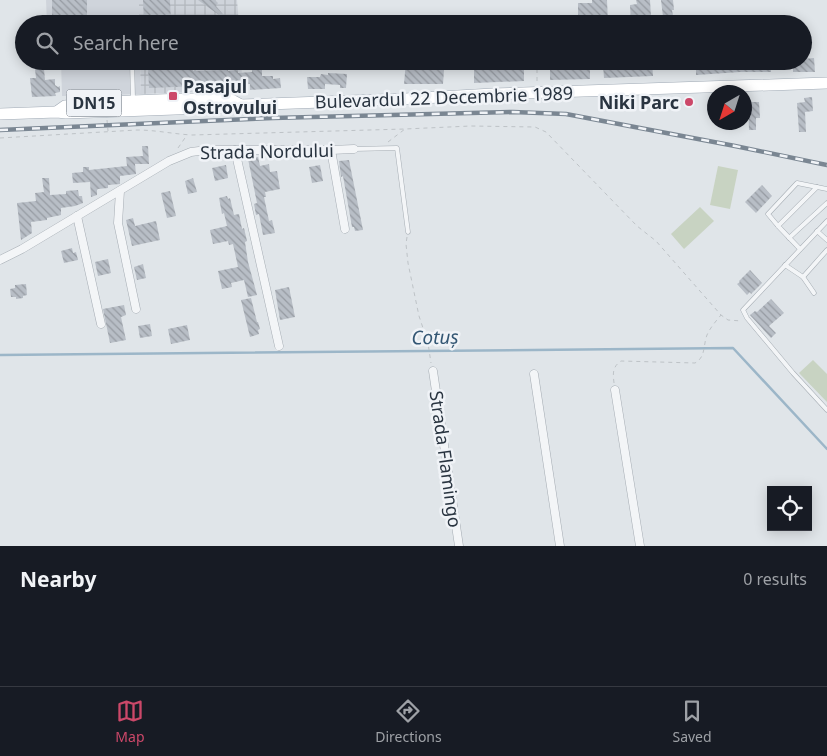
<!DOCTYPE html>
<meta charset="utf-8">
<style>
:root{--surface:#171b24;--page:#242831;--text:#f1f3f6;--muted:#9ea1a6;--line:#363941;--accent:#cc4869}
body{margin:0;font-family:"Noto Sans",sans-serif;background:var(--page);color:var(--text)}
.controls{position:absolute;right:15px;bottom:15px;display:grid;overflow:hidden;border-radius:0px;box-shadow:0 2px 12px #0003}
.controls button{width:45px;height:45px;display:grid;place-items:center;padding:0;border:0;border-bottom:1px solid var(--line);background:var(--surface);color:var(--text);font:25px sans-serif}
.compass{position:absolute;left:707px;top:85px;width:45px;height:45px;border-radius:50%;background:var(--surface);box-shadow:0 2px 12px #0003;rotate:219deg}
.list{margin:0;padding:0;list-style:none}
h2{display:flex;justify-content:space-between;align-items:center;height:65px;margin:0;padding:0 20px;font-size:21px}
h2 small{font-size:16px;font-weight:400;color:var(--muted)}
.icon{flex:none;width:28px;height:28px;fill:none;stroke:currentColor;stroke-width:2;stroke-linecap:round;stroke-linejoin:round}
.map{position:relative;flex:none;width:827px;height:546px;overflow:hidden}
.search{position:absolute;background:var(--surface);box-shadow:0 2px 12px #0003;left:15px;right:15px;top:15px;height:55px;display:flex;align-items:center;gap:12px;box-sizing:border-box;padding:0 18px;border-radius:28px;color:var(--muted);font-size:19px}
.sheet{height:140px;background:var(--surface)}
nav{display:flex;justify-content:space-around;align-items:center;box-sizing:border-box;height:70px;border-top:1px solid var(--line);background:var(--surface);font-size:14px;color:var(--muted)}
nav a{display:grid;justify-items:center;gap:2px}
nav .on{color:var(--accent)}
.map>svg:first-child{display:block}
</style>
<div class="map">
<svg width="827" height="546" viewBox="0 0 827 546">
<defs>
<pattern id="industrial-grid" width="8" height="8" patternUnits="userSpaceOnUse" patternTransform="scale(1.25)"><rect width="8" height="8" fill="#cfd4db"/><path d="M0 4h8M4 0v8" fill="none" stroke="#b2b7bd"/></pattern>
<pattern id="building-back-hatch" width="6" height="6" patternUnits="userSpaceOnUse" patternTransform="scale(1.25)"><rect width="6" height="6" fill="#b8bec6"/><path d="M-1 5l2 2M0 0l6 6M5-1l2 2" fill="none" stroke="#969ba2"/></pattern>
</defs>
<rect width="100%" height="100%" fill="#e0e5e9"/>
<!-- built -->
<g fill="#cfd4db">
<path d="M46,0h93v24h-92z"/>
<path d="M61,61h79l1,33 -79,2z"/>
</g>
<!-- industrial -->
<g fill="url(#industrial-grid)">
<path d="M139,0h98l2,24h-100z"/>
<path d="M140,61h101l2,29 -102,4z"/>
</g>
<!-- pitch -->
<g fill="#c8d3c2">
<path d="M718,166l20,4 -8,39 -20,-4z"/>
<path d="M700,207l14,14 -30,28 -13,-15z"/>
<path d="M813,360l14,14v28l-28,-29z"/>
</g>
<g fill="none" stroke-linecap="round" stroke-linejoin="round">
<!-- stream -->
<path stroke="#9cb6c8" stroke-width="2.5" d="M0,355l733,-7 94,101"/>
</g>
<!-- building -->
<g fill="url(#building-back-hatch)">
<rect x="52" y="0" width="35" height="24"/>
<path d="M143,0h27l1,24h-27z"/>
<path d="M198,0h17l3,3 -2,3 11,13 -1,1z"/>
<path d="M592,0h15l1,23 -14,1 -1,-6h-15v-15h14z"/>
<path d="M636,0h14l1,17h12l-2,-17h12l1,10h-2l2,12 -11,2h-32l-1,-19 7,-1z"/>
<path d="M814,58l1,14h-22v-11h10v-2z"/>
<path d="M406,61h7l-1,5h16v-2h9v5l7,1 -1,14h-39z"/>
<path d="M474,61l50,1v19l-50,2z"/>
<path d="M566,61h24v18l-40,1v-14h16z"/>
<path d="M617,61h35l1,15 -49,2 -1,-13 14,-1z"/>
<path d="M696,61h53v3h12v-3h9l1,11h-31l-44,3z"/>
<path d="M193,63v8l35,-1v1l10,-1v3l14,-1v-4h10v8h11v3l7,-1 1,10 -31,2v-6l-101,4 -1,-23z"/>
<path d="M35,69h9l1,11 10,-1v6l3,2 2,-1v6l-5,1 1,3 -24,1 -2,-19h6z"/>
<path d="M328,73l19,1 -1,14h-6v-3l-15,-1v5h-17l-1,-12h13l1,-3 7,1z"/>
<path d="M812,97l1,14 -8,1 1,20h-7l-2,-29 8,-1 -1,-4z"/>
<path d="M748,102h11l1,16h-4v12h-7z"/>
<path d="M142,146h6l1,18h-14l1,10 -16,2v8l-12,1v3l-10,1 -1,1v5l-6,2 -1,-15 -17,1 -1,-10 11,-1v-5h6v3l38,-4 -1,-9 17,-1z"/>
<path d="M258,157l2,9 9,-2 1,8 7,-1 3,18 -15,3 1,5h-2l5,24 3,-1 3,13 -12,2 -4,-21 -3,1 -2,-11 3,-1 -9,-44z"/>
<path d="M349,160l14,70 -8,1 -1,-4h-2l-9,-51 -2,1 -2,-16z"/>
<path d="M226,165l2,13 -13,3 -3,-13z"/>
<path d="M320,165l3,16 -11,2 -3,-16z"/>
<path d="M42,178h7l1,17 16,-1v-3l12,-1 1,6h3l1,7 -8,3 -14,2v7l-14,3v2l-16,2 1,11 -11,7 -4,-37 19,-2 -1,-8 9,-1z"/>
<path d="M193,178l4,14 -9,2 -3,-13z"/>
<path d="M762,185l10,11 -16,17 -11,-11z"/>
<path d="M170,191l6,25 -9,2 -6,-25z"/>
<path d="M227,196l1,3 2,-1 4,17 5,-1 3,15 2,-1 3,13 -2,1 3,20 9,33 -9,2 -4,-17 -13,3 1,4 -10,2 -4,-18 20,-4 -5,-23 -4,1 -1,-4 -15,3 -3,-14 17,-4 -3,-13 -2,1 -3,-16z"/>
<path d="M133,218l2,8 21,-5 4,19 -28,6 -6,-26z"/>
<path d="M72,248l1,5 3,-1 2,8 -14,3 -3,-12z"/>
<path d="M108,259l3,14 -13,3 -3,-14z"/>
<path d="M143,264l3,14 -9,2 -3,-13z"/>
<path d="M750,270l12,13 -11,11 -1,-2 -3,3 -10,-11 3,-2 -1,-1z"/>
<path d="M26,284l1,11 -4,1v2l-7,1v-2h-5l-1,-8 5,-1v-3z"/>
<path d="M289,287l6,30 -15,3 -5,-30z"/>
<path d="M251,298l6,24h1l2,7 -2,1 1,4 -9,3 -9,-37z"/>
<path d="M771,299l13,14 -15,13 7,7 -5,5 -21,-23 5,-4 2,1z"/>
<path d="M124,305l2,10 -5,2 5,23 -16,3 -7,-34z"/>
<path d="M150,324l2,12 -12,2 -2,-12z"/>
<path d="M187,325l3,15 -19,4 -3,-15z"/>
</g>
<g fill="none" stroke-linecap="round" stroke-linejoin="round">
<defs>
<g id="service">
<path d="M132,61l1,37"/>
<path d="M354,149l43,-1 11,84"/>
<path d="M827,221l-84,89 4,8 46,55 34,37"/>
<path d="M778,226l-10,-12 29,-31 30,6"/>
<path d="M817,231l10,9"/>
<path d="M789,238l38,-35"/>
<path d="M800,249l-22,-23 39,-39"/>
<path d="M785,265l18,12 11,16"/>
<path d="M803,277l24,-27"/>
</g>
<g id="minor">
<path d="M235,150l44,196"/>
<path d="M331,150l14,79"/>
<path d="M120,191l-2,32 18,86"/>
<path d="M77,216l24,108"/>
<path d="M0,260l22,-11 147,-88 22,-9 16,-2h124l23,-1"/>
<path d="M433,371l26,175"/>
<path d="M534,374l26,172"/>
<path d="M615,390l25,156"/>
</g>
<g id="primary">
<path d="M58,111l7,-5 42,-4 76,-3h47l11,6"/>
<path d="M0,114l57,-2 9,1 164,-6 11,-2 164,-6 88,-5 334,-11"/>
</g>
</defs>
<!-- service casing -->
<use href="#service" stroke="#a5acb3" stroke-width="5"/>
<!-- minor casing -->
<use href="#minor" stroke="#a5acb3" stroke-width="9"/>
<!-- primary casing -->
<use href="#primary" stroke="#a0aab5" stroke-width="12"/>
<!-- path -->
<g stroke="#bec3c7" stroke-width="1" stroke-dasharray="4 4" stroke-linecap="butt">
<path d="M537,61v22"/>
<path d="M107,120l1,11"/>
<path d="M0,138l137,-8c19,0 36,4 55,5l213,-6 66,-3 64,1 11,5 91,94 19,15 65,74 7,5 14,1"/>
<path d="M388,142l17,-13"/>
<path d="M178,148l9,-13"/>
<path d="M407,237l-1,7 2,19 11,53 9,27 3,20"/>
<path d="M614,383c-1,-9 -2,-16 7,-22l74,2c11,-6 8,-18 12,-28 3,-7 9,-14 14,-20"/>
</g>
<!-- service -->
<use href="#service" stroke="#f3f5f7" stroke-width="4"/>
<!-- minor -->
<use href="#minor" stroke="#f3f5f7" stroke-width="8"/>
<!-- primary -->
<use href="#primary" stroke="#fff" stroke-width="11"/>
<defs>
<path id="rail" d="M0,130l273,-12 240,-6 53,2 169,32 92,19"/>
</defs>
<!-- rail casing -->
<use href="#rail" stroke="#7a8692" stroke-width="4.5"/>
<!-- rail -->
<use href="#rail" stroke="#f0f3f7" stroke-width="2.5" stroke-dasharray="8" stroke-linecap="butt"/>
</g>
<!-- markers -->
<g fill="#cc4869" stroke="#f0f3f7" stroke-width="2">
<rect x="168" y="91" width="10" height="10" rx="2.5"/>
<circle cx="689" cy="102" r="5"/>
</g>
<g text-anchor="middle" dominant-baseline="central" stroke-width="5" stroke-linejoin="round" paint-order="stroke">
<!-- shield labels -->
<rect fill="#f0f3f7" stroke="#656d77" stroke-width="1" x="66.5" y="89.5" width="55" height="27" rx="4"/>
<g font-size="16" font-weight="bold" fill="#293440">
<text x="94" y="103">DN15</text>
</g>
<!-- poi labels -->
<g font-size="18" font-weight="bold" fill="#293440" stroke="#f0f3f7" text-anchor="start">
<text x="183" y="86">Pasajul<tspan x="183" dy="21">Ostrovului</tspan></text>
<text x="679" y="102" text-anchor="end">Niki Parc</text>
</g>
<!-- street labels -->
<g font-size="18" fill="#293440" stroke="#f0f3f7">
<text transform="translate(444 97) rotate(-2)">Bulevardul 22 Decembrie 1989</text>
<text transform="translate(267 151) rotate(-1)">Strada Nordului</text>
<text transform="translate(446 459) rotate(82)">Strada Flamingo</text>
</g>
<!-- water labels -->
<g font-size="19" font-style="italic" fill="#345774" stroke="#f0f3f7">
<text transform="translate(435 337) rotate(-1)">Cotuș</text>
</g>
</g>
</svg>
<div class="controls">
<button><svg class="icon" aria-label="locate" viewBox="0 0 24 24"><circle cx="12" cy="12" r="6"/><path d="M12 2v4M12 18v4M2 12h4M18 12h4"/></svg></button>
</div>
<svg class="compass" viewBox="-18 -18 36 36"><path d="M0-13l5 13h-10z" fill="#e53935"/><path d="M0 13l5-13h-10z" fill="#9ea1a6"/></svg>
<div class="search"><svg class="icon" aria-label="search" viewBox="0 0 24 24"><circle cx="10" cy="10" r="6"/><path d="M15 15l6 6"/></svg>Search here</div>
</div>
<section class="sheet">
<h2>Nearby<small>0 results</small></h2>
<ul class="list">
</ul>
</section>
<nav>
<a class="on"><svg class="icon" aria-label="map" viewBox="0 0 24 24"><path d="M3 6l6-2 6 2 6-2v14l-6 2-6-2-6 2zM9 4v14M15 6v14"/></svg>Map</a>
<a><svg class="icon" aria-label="directions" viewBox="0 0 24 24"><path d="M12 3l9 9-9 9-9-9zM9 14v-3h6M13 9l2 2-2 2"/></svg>Directions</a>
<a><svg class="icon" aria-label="saved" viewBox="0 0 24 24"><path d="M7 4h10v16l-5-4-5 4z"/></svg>Saved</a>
</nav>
